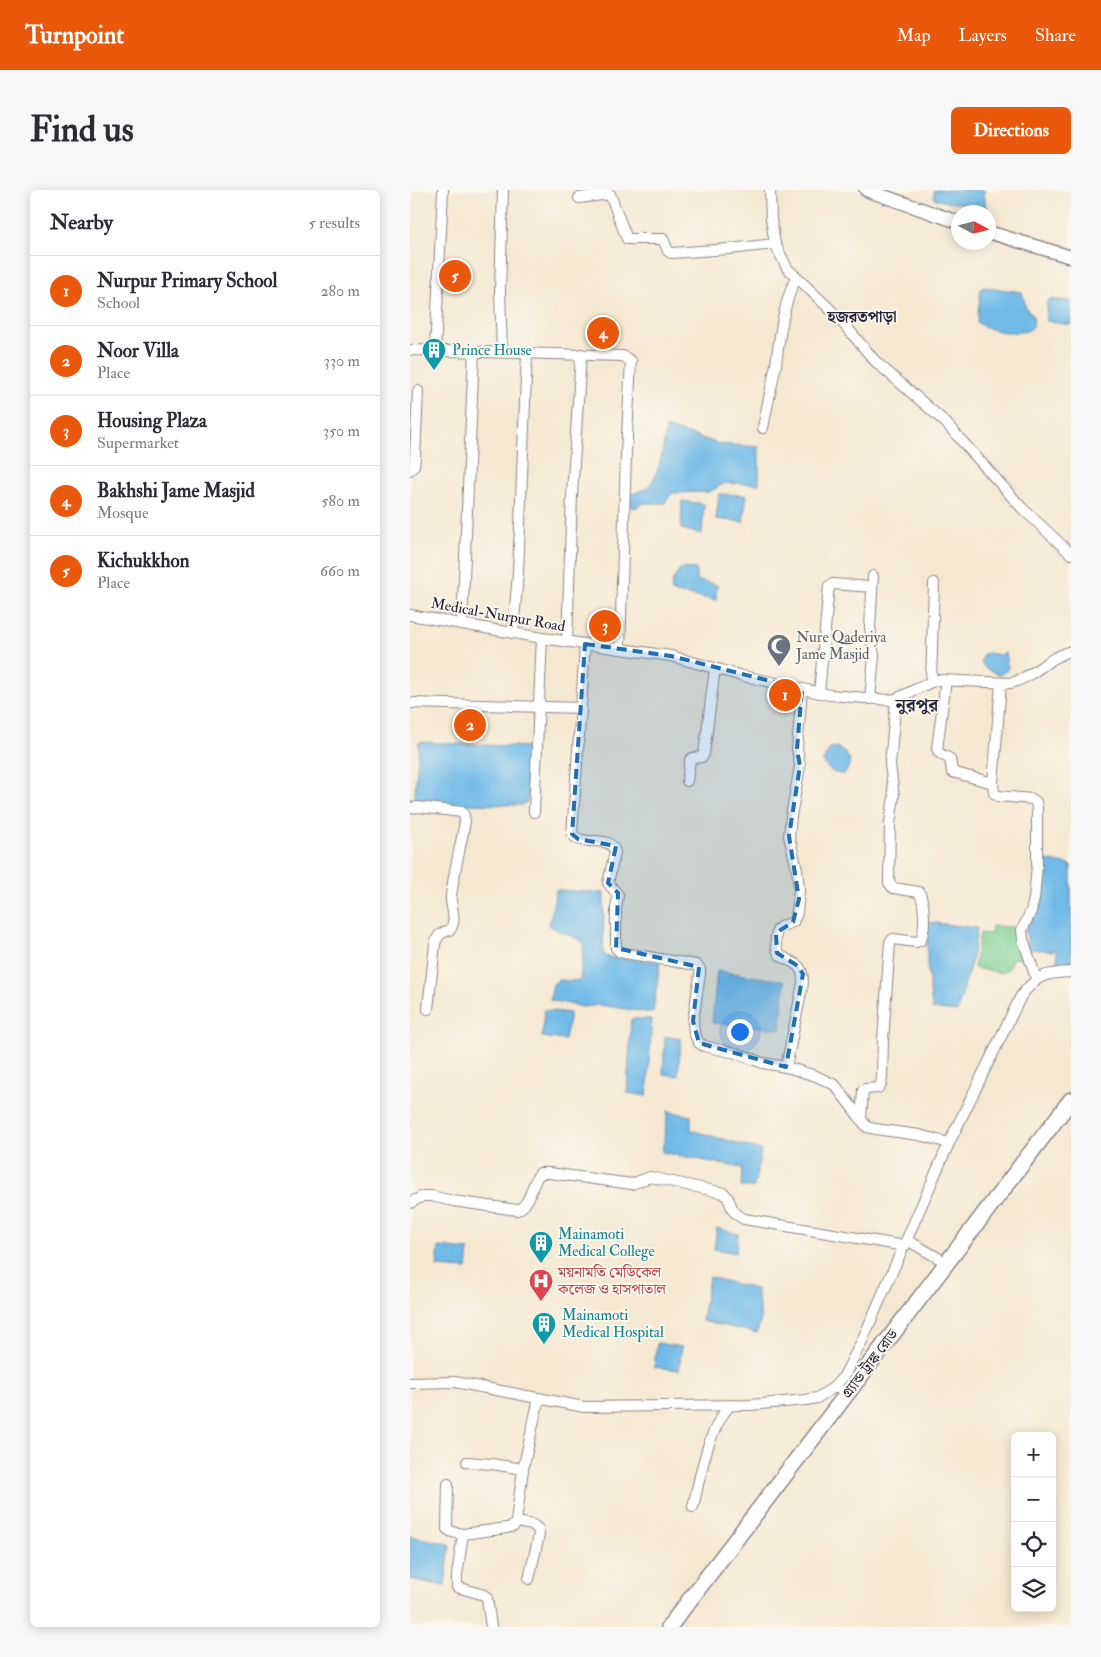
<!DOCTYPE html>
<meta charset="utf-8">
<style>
:root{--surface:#fff;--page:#f7f7f7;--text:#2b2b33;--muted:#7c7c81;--line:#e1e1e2;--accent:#ea580c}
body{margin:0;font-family:"IM FELL Double Pica","Noto Serif Bengali",serif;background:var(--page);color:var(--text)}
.controls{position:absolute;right:15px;bottom:15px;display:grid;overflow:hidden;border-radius:8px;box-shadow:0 2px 12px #0003}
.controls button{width:45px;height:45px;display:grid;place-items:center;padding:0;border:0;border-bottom:1px solid var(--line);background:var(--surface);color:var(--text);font:25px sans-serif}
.compass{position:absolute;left:541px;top:15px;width:45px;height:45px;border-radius:50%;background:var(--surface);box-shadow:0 2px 12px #0003;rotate:97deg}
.you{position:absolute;left:329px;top:841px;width:18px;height:18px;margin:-12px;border:4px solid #fff;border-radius:50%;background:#1a73e8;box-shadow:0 0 0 8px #1a73e833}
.badge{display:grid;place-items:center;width:32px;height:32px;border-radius:50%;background:var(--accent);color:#fff;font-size:16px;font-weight:700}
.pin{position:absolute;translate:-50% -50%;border:2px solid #fff;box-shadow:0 1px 5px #0006}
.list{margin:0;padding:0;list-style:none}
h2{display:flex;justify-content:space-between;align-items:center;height:65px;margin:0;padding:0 20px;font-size:21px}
h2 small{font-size:16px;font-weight:400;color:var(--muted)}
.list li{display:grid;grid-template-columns:32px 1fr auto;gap:15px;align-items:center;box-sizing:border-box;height:70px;padding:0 20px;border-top:1px solid var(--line)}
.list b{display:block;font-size:19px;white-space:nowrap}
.list p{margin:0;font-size:16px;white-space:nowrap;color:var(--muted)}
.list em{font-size:16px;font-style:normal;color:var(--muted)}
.icon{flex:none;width:28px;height:28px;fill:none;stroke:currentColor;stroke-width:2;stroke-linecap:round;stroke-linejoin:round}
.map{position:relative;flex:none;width:661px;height:1437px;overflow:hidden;border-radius:8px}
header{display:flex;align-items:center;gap:30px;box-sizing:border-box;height:70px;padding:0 25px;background:var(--accent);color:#fff}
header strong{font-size:24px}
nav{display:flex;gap:28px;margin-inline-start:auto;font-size:18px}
.intro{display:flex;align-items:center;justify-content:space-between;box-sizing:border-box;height:120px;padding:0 30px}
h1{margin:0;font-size:35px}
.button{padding:12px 22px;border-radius:8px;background:var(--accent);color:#fff;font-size:18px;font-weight:700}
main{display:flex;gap:30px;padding:0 30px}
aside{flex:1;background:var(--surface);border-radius:8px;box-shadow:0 2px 12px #0003}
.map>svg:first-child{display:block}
</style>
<header>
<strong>Turnpoint</strong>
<nav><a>Map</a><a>Layers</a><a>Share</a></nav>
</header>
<div class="intro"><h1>Find us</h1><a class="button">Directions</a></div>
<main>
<aside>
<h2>Nearby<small>5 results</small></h2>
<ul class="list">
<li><span class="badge">1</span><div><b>Nurpur Primary School</b><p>School</p></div><em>280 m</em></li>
<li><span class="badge">2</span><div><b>Noor Villa</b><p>Place</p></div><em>330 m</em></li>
<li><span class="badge">3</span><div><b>Housing Plaza</b><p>Supermarket</p></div><em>350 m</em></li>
<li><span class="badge">4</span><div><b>Bakhshi Jame Masjid</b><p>Mosque</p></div><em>580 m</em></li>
<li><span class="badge">5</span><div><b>Kichukkhon</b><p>Place</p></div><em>660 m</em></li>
</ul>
</aside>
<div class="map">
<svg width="661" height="1437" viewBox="0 0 661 1437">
<rect width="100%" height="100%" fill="#fbf7ec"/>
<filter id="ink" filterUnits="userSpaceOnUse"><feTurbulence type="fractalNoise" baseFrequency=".02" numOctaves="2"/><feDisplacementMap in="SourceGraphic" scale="10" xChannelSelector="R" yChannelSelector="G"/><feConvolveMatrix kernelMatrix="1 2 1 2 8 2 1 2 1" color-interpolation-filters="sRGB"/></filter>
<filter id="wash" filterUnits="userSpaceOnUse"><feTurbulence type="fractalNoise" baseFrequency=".0096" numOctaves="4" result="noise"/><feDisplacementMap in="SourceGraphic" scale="20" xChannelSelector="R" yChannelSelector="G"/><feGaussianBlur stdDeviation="1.12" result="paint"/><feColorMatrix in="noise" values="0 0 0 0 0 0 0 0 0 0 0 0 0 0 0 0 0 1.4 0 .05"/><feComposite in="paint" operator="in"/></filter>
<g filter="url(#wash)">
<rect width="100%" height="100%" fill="#f5e8d1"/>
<!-- green -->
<path fill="#79cf93" stroke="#4e7867" d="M582,736l20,1 10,32 -10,-1 -3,10 -7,5 -28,-5 6,-35 11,1z"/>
<!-- water -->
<g fill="#70bae8" stroke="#496e92">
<path d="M524,0h50l2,19 -3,3c-5,-2 -10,-6 -15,-7 -12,-3 -23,-2 -34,-7z"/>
<path d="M574,97l38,5c2,5 2,11 4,16 2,4 6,5 7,9 4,18 -15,15 -26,15 -10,-1 -21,-3 -30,-10l4,-33z"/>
<path d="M640,109l21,2v24l-25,-4 1,-19z"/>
<path d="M256,237l54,17 39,3v37l-34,-1 -16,9 -37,1 -7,10h-21l-9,5 -7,-3 2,-10c5,-2 11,-4 16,-7 14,-9 18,-45 20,-61z"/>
<path d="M309,304l28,1 -4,27 -27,-3z"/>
<path d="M272,311l22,3 -2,30 -21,-5z"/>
<path d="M271,378l15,1v9l4,3 17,4 -1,15 -40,-7 -5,-3 2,-10z"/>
<path d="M577,463l14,2 4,-2 3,16 -8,6 -15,-7 -4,-6 2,-8z"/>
<path d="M9,552l113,5 -5,55 -6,3 -56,-1 -7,5 -44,-4z"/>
<path d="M427,557l9,7 4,6 -2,9 -4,5c-10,0 -16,-3 -21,-13l7,-13z"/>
<path d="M635,670l26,5v97h-14v-11l-28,-2 -4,-23 10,-11z"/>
<path d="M146,700l48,3 -1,60 4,4 53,5 -7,51 -54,-8 -16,2 -33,-7 3,-16 5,-4 22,1 4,-38 -4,-3 -31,-14z"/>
<path d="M517,732l50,6 -5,31 -15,53 -25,-3 -5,-47z"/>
<path d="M307,781l68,10 -5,48 -68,-6z"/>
<path d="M134,820l26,3 -5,27 -23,-3z"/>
<path d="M221,829h21l-5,77 -20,-3z"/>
<path d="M255,846l16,3 -3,37 -15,-2z"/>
<path d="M258,921l23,5v14l70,20 -7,37h-13l1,-19 -80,-16z"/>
<path d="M307,1038l21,6 -2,19 -22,-4z"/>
<path d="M29,1057l30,3 -2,19 -30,-2z"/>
<path d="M299,1087l47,12 5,30 -4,14 -55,-12z"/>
<path d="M247,1153l25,4 -3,23 -25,-3z"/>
<path d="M0,1346l40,8 -5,42 -35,-7z"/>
</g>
</g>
<g filter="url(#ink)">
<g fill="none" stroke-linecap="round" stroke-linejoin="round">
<defs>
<g id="minor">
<path d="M360,0l1,29 4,25 12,24 49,47 40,47 68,59 78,87 49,46"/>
<path d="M169,8l31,-4 17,45h36l5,12 3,2 58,-4 46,-5"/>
<path d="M0,160l213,6 8,5 -5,93 -6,195"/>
<path d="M25,161l8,-161"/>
<path d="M92,162l-2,-60 3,-102"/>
<path d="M353,238c4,-22 9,-43 13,-64 4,-30 7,-59 20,-86"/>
<path d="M0,280l4,-4 1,-8 3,-67"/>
<path d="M0,425l132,23 129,18 68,19 91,20 59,5 7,-1 35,-17 7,-2 73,3c23,-6 37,-26 60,-32"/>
<path d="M52,434l12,-272"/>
<path d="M103,443l5,-60 9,-220"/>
<path d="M157,452l5,-147 9,-141"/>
<path d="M536,490l-9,69c2,7 8,6 13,10l2,13 41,11 1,10 4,3 34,3 4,3 1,5v58l-3,34 -3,12 -9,19 1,9 13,39"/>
<path d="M521,492l3,-99"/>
<path d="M392,499l-5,60 3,17 -9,50 -2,20 8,33 2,20 -2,24 -4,9c-4,2 -11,3 -14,6 -5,5 -4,22 1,27 13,10 23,6 23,28l-17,84 30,9 19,9 32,42 8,2 44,6 30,8"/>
<path d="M409,503l10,-107 4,-2 39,3"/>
<path d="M460,509l4,-43 -4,-29 3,-51"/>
<path d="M0,513l171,5 4,-64"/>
<path d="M171,518l-9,126c10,14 39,-1 43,18l-7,31 10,12 -2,15v38l4,4 5,1 71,12 4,4v5l-7,47 1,12 5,10 5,3 32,7 27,10 23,4"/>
<path d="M277,591l3,-21 2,-2 10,-1 2,-3 11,-86"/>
<path d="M583,593l8,-100"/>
<path d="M0,618l8,-1 44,5 2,3 1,6c-4,25 -11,50 -14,75 -1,12 7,22 -1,34 -10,3 -12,5 -15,14l-7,65"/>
<path d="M124,622l8,-174"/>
<path d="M451,930l2,-30 2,-1 13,-1 3,-4 1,-7 1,-37 7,-98 3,-3 23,3 4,-1c6,-10 5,-39 -1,-49l-26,-4 -4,-5 1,-60 4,-27 -4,-32 6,-65"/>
<path d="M0,1013l13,-7h8l22,5 64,9c15,-6 13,-25 23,-37h9l83,11 18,-7 74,16c10,10 3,17 20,26l161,27"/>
<path d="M497,1050l40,23"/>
<path d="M0,1193l45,-1 129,25 166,-2 56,-5 11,-2 16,-10h5"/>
<path d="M423,1198l11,-12 17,-33 88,-200 72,-147c16,-21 24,-23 50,-24"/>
<path d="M57,1272l25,2 31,5"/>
<path d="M38,1294l-1,45 5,3 11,2"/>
<path d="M283,1317c8,-34 14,-74 36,-101"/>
<path d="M106,1332l17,3 5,4 1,6 -10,44"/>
<path d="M81,1437l-4,-29 -3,-3 -27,-8v-12l6,-41 44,-6 7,-2 2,-4 7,-53 16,-71"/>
</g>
<g id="major">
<path d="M456,0l92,32"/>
<path d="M578,42l83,25"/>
</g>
<path id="highway" d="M259,1437l402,-527"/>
</defs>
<!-- minor casing -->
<use href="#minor" stroke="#8c8586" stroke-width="12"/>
<!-- major casing -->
<use href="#major" stroke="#8c8586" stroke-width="15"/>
<!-- highway casing -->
<use href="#highway" stroke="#8c8586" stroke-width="18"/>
<!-- minor -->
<use href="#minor" stroke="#fff" stroke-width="10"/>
<!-- major -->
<use href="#major" stroke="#fff" stroke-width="12"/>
<!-- highway -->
<use href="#highway" stroke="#fff" stroke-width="15"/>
</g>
</g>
<!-- marked area -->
<path fill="#1f6fb2" fill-opacity="0.2" stroke="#1f6fb2" stroke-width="4" stroke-dasharray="10 6" stroke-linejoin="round" d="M175,454l86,12 131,33 -5,60 3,17 -11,70 10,63 -6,23 -17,11 1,20 21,13 5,8 -17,93 -87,-24 -6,-22 6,-54 -83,-19 2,-55 -10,-10 8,-37 -38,-7 -6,-5z"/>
<!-- icons -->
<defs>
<symbol id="building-pin" viewBox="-11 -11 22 30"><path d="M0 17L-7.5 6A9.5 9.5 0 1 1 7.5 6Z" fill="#0f9aa8" stroke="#fbf7ec"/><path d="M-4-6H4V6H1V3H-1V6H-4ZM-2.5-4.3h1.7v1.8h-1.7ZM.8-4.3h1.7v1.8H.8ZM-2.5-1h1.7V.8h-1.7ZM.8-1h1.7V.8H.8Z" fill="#fff"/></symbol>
<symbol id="mosque-pin" viewBox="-11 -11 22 30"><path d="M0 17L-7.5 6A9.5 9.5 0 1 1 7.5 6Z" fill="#6b7280" stroke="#fbf7ec"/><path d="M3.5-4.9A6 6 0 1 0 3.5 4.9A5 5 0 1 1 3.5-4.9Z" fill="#fff"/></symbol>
<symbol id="hospital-pin" viewBox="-11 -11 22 30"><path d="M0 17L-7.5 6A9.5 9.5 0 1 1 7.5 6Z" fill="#e0444e" stroke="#fbf7ec"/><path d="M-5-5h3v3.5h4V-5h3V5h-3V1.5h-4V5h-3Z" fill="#fff"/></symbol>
</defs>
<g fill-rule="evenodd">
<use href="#building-pin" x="10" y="146" width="28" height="38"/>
<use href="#mosque-pin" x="355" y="442" width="28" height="38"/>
<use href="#building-pin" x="117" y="1039" width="28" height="38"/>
<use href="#hospital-pin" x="117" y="1077" width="28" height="38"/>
<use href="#building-pin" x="120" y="1120" width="28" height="38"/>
</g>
<g text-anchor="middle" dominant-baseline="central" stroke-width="4" stroke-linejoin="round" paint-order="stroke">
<!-- culture labels -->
<g font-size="15" fill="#0d838f" stroke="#fbf7ec" text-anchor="start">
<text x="42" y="160">Prince House</text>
<text x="148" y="1044">Mainamoti<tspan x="148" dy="17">Medical College</tspan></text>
<text x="152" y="1125">Mainamoti<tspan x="152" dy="17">Medical Hospital</tspan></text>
</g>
<!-- street labels -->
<g font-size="15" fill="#22223b" stroke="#fbf7ec">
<text transform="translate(88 425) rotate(10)">Medical-Nurpur Road</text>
<text transform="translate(460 1174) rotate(-53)">গ্র্যান্ড ট্রাঙ্ক রোড</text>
</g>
<!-- worship labels -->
<g font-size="15" fill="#5b616d" stroke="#fbf7ec" text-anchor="start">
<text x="386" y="447">Nure Qaderiya<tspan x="386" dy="17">Jame Masjid</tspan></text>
</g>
<!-- health labels -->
<g font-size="15" fill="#be3a42" stroke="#fbf7ec" text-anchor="start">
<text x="148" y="1082">ময়নামতি মেডিকেল<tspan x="148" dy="17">কলেজ ও হাসপাতাল</tspan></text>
</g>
<!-- neighbourhood labels -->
<g font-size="16" font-weight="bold" fill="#22223b" stroke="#fbf7ec">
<text x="452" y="127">হজরতপাড়া</text>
</g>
<!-- quarter labels -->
<g font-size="18" font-weight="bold" fill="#22223b" stroke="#fbf7ec">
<text x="507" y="515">নুরপুর</text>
</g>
</g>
</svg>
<div class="controls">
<button>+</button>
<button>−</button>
<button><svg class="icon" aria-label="locate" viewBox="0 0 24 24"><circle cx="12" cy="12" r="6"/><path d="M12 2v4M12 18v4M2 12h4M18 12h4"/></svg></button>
<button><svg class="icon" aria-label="layers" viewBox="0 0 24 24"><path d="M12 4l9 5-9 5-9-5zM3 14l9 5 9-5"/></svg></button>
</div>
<svg class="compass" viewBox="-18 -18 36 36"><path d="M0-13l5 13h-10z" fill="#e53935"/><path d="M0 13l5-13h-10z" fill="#7c7c81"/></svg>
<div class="you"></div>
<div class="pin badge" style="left:375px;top:505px">1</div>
<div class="pin badge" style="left:60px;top:535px">2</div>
<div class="pin badge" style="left:195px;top:436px">3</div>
<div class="pin badge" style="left:193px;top:143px">4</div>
<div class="pin badge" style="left:45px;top:86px">5</div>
</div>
</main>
